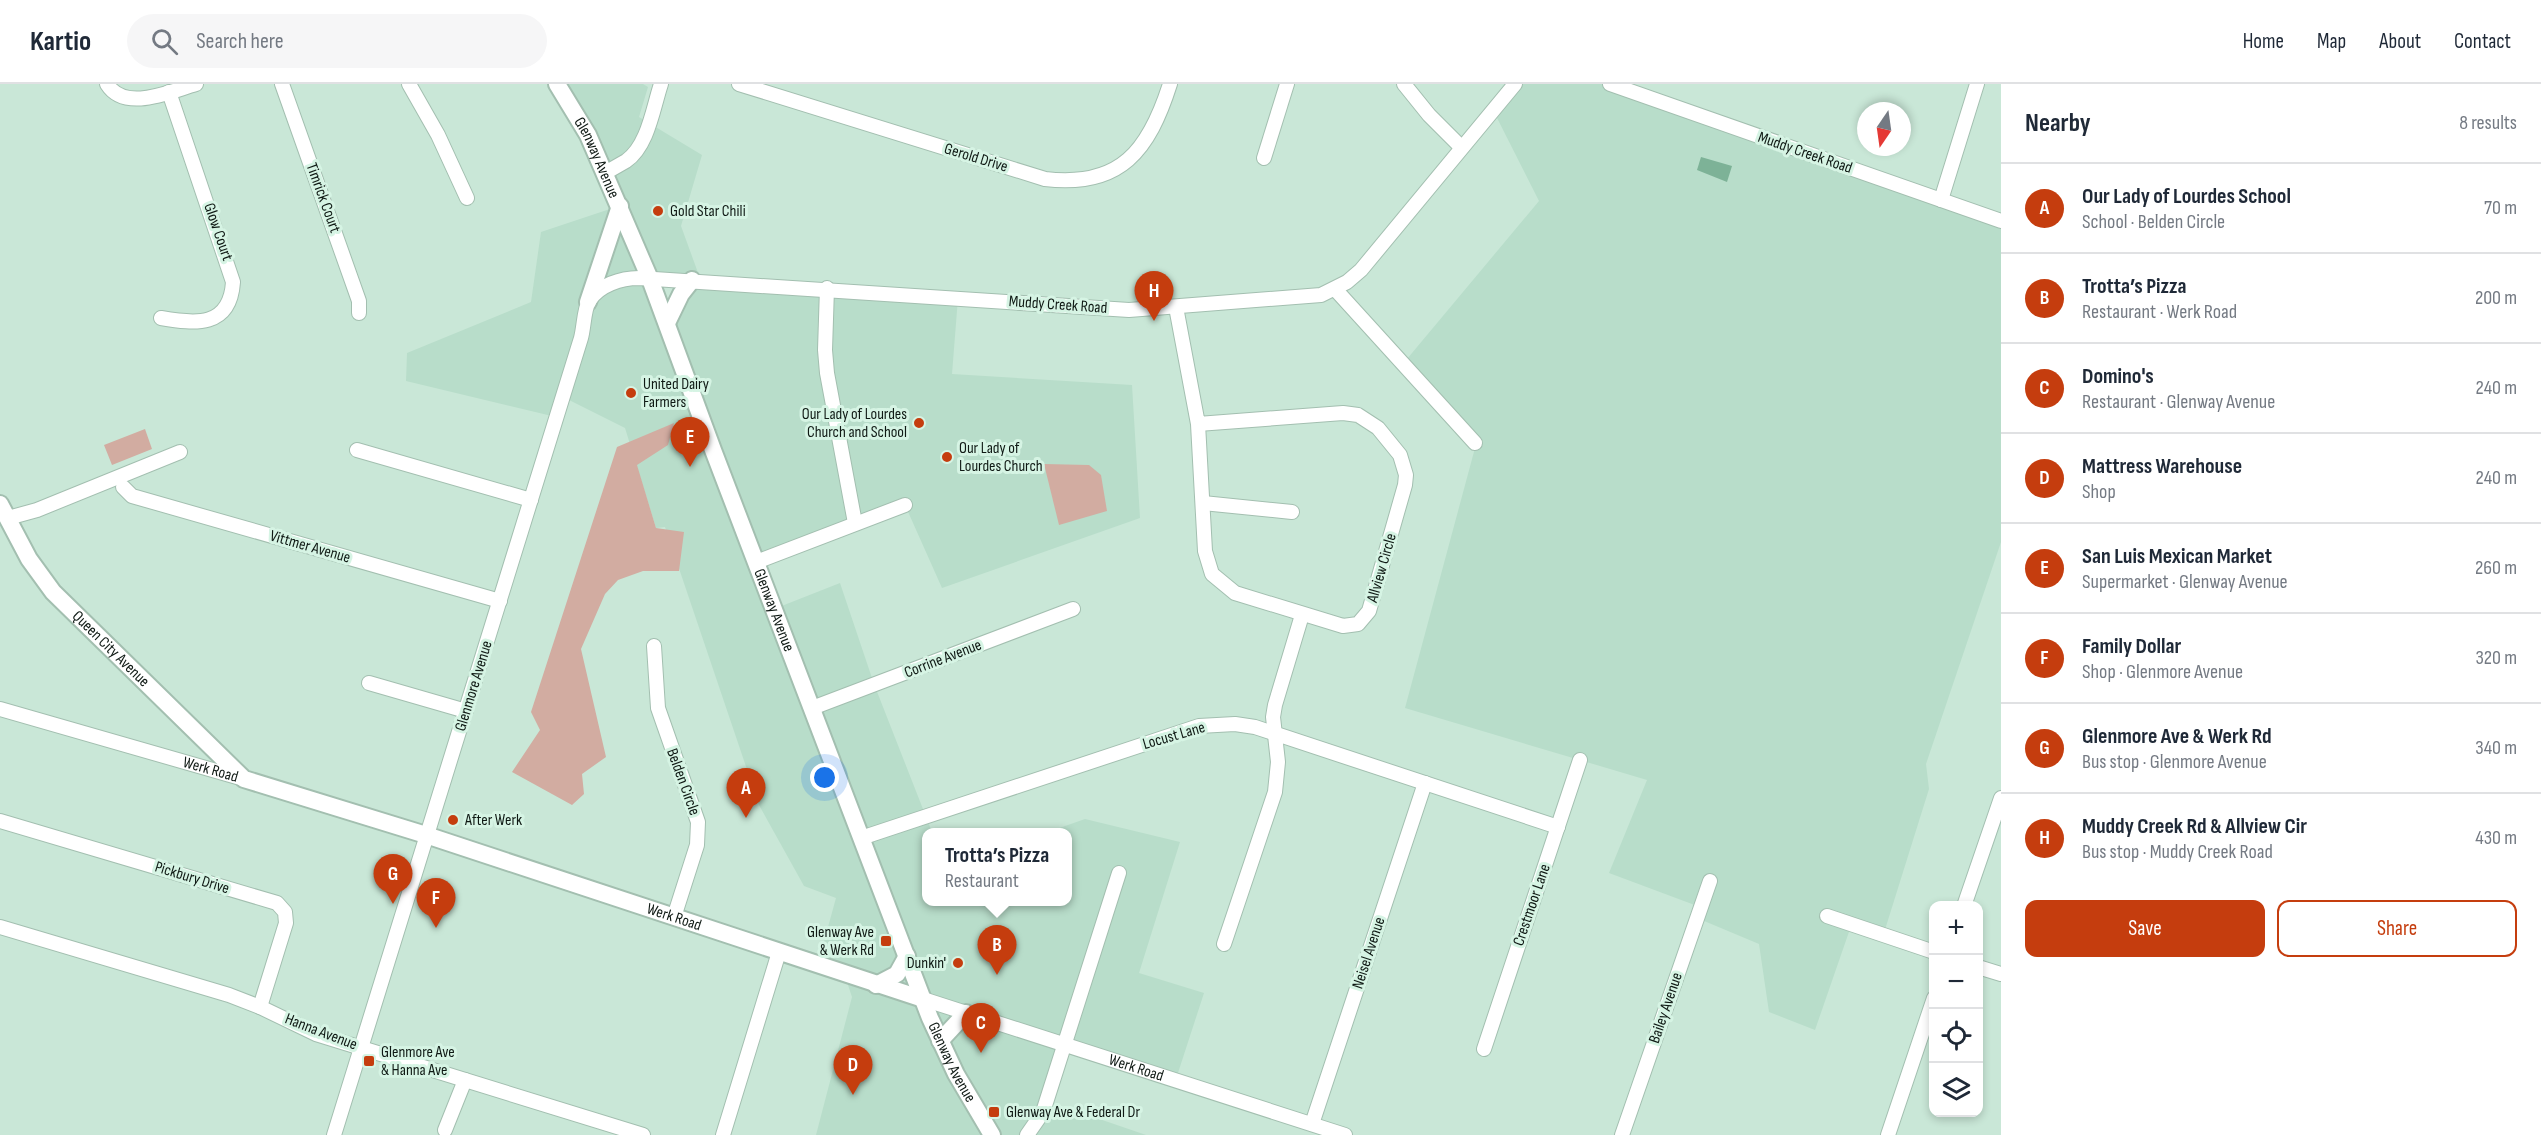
<!DOCTYPE html>
<meta charset="utf-8">
<style>
:root{--surface:#fff;--page:#f6f6f7;--text:#1f2937;--muted:#747a83;--line:#e0e1e3;--accent:#c53d0e}
body{margin:0;font-family:"Sofia Sans Condensed",sans-serif;background:var(--page);color:var(--text)}
.controls{position:absolute;right:18px;bottom:18px;display:grid;overflow:hidden;border-radius:12px;box-shadow:0 3px 9px #0003}
.controls button{width:54px;height:54px;display:grid;place-items:center;padding:0;border:0;border-bottom:2px solid var(--line);background:var(--surface);color:var(--text);font:30px sans-serif}
.compass{position:absolute;left:1857px;top:18px;width:54px;height:54px;border-radius:50%;background:var(--surface);box-shadow:0 3px 9px #0003;rotate:193deg}
.you{position:absolute;left:825px;top:694px;width:21px;height:21px;margin:-15px;border:4px solid #fff;border-radius:50%;background:#1a73e8;box-shadow:0 0 0 9px #1a73e833}
.badge{display:grid;place-items:center;width:39px;height:39px;border-radius:50%;background:var(--accent);color:#fff;font-size:20px;font-weight:700}
.pin{position:absolute;translate:-50% -50px;filter:drop-shadow(0 2px 3px #0008)}
.pin::after{content:'';position:absolute;top:32px;width:21px;height:18px;background:inherit;clip-path:polygon(0 0,100% 0,50% 100%)}
.popup{position:absolute;left:922px;top:744px;width:150px;height:78px;box-sizing:border-box;display:grid;place-content:center;border-radius:12px;background:var(--surface);filter:drop-shadow(0 2px 4px #0005);font-size:20px;white-space:nowrap;color:var(--muted)}
.popup b{font-size:22px;color:var(--text)}
.popup::after{content:'';position:absolute;left:50%;top:100%;margin-left:-12px;border:12px solid transparent;border-top-color:var(--surface)}
.list{margin:0;padding:0;list-style:none}
h2{display:flex;justify-content:space-between;align-items:center;height:78px;margin:0;padding:0 24px;font-size:26px}
h2 small{font-size:20px;font-weight:400;color:var(--muted)}
.list li{display:grid;grid-template-columns:39px 1fr auto;gap:18px;align-items:center;box-sizing:border-box;height:90px;padding:0 24px;border-top:2px solid var(--line)}
.list b{display:block;font-size:22px;white-space:nowrap}
.list p{margin:0;font-size:20px;white-space:nowrap;color:var(--muted)}
.list em{font-size:20px;font-style:normal;color:var(--muted)}
.actions{display:flex;gap:12px;padding:18px 24px}
.actions a{flex:1;padding:14px 0;border:2px solid var(--accent);border-radius:12px;text-align:center;font-size:21px;color:var(--accent)}
.actions .main{background:var(--accent);color:#fff}
.icon{flex:none;width:33px;height:33px;fill:none;stroke:currentColor;stroke-width:2;stroke-linecap:round;stroke-linejoin:round}
.map{position:relative;flex:none;width:2001px;height:1051px;overflow:hidden}
header{display:flex;align-items:center;gap:36px;box-sizing:border-box;height:84px;padding:0 30px;background:var(--surface);border-bottom:2px solid var(--line)}
header strong{font-size:28px}
nav{display:flex;gap:33px;margin-inline-start:auto;font-size:21px}
.search{width:420px;height:54px;background:var(--page);display:flex;align-items:center;gap:15px;box-sizing:border-box;padding:0 21px;border-radius:33px;color:var(--muted);font-size:22px}
main{display:flex}
aside{flex:1;background:var(--surface)}
.map>svg:first-child{display:block}
</style>
<header>
<strong>Kartio</strong>
<div class="search"><svg class="icon" aria-label="search" viewBox="0 0 24 24"><circle cx="10" cy="10" r="6"/><path d="M15 15l6 6"/></svg>Search here</div>
<nav><a>Home</a><a>Map</a><a>About</a><a>Contact</a></nav>
</header>
<main>
<div class="map">
<svg width="2001" height="1051" viewBox="0 0 2001 1051">
<rect width="100%" height="100%" fill="#c9e7d7"/>
<!-- built -->
<g fill="#b8ddca" fill-rule="evenodd">
<path d="M557,0h86l5,3 -9,30 63,38 -21,71 20,55 257,17 -6,76 180,11 8,133 -198,70 -37,-83 -149,58 18,46 66,-26 34,101 58,148h-6v70h142v-70h-20l37,-13 95,23 -41,131 65,20 -28,86 -112,-36 -17,58 99,34h-330l36,-138 -11,-33 -21,-8 16,-58 -32,-12 -45,-81 -94,-278 -9,1 -31,-100 -62,-31 -7,20 -150,-36 1,-28 124,-51 10,-70 78,-26zM651,195l40,2 -24,41z"/>
<path d="M1515,0h95l391,137v321l-75,222 3,25 -46,147 -32,-10 -36,104 -46,-18 -10,-68 -62,-26 3,-11 -91,-34 38,-93 -242,-72 70,-260 -73,-83 137,-164 -46,-91z"/>
</g>
<!-- green -->
<g fill="#d2aca1">
<path d="M674,339l-6,22 -31,20 19,63 28,4 -5,39h-36l-25,9 -13,14 -24,55 25,108 -24,17 2,20 -12,11 -60,-33 28,-42 -9,-18 86,-265z"/>
<path d="M145,345l7,20 -40,16 -8,-20z"/>
<path d="M1044,380l45,1 12,10 6,36 -48,14z"/>
</g>
<!-- water -->
<path fill="#7db297" d="M1701,73l31,9 -5,16 -30,-12z"/>
<g fill="none" stroke-linecap="round" stroke-linejoin="round">
<defs>
<g id="minor">
<path d="M107,0c18,29 64,7 89,0"/>
<path d="M282,0l77,217v12"/>
<path d="M409,0l29,51 29,63"/>
<path d="M739,0l306,95c76,9 104,-29 125,-95"/>
<path d="M1404,0l25,31 32,32"/>
<path d="M1610,0l391,137"/>
<path d="M1264,74l23,-74"/>
<path d="M605,89c7,-4 14,-8 21,-12 22,-15 27,-53 35,-77"/>
<path d="M1941,116l36,-116"/>
<path d="M827,204l-2,62 2,23 28,150"/>
<path d="M1335,205l140,154"/>
<path d="M1176,223l22,117 7,127 7,23 23,19 108,33 15,-2 11,-13 36,-126 1,-10 -6,-20 -22,-27 -20,-13 -15,-2 -145,11"/>
<path d="M161,234c34,6 69,10 72,-36l-64,-190"/>
<path d="M357,366l174,50"/>
<path d="M123,403l9,9 368,105"/>
<path d="M1203,419l89,9"/>
<path d="M8,434l29,-8 143,-58"/>
<path d="M756,478l149,-57"/>
<path d="M654,562l4,62 40,114 -1,23 -23,72"/>
<path d="M369,599l97,28"/>
<path d="M812,624l261,-99"/>
<path id="s1" d="M0,625l244,70"/>
<path d="M0,737l277,82 8,9 1,11 -26,84"/>
<path d="M861,754l338,-112 36,-2 20,3 303,100"/>
<path d="M1964,822l37,-108"/>
<path d="M1827,832l107,36"/>
<path d="M0,843l229,68 31,12 56,27 327,101"/>
<path d="M1224,860l51,-152 3,-30 -5,-45 2,-12 27,-90"/>
<path d="M1978,883l23,7"/>
<path id="s2" d="M923,915l422,136"/>
<path d="M1484,965l96,-289"/>
<path d="M1312,1040l113,-341"/>
<path d="M445,1046l20,-50"/>
<path d="M334,1051l247,-797c3,-11 3,-29 8,-37 10,-16 32,-23 50,-23l490,32 192,-15 26,-13 14,-12 154,-186"/>
<path d="M723,1051l56,-183"/>
<path d="M1027,1051l16,-23 76,-239"/>
<path d="M1622,1051l88,-254"/>
<path d="M1888,1051l46,-137"/>
</g>
<g id="major">
<path id="s3" d="M557,0l31,51 62,144 63,171 217,568 26,56 36,61"/>
<path d="M588,218l32,-96"/>
<path d="M667,239l14,-29 11,-14"/>
<path id="s4" d="M0,420l29,55 24,33 191,187 182,56 497,164"/>
<path d="M876,901l21,-11 10,-18"/>
<path d="M940,957l26,-28"/>
</g>
</defs>
<!-- minor casing -->
<use href="#minor" stroke="#a3bfb0" stroke-width="16"/>
<!-- major casing -->
<use href="#major" stroke="#a3bfb0" stroke-width="20"/>
<!-- minor -->
<use href="#minor" stroke="#fff" stroke-width="14"/>
<!-- major -->
<use href="#major" stroke="#fff" stroke-width="16"/>
</g>
<!-- markers -->
<g fill="#c53d0e" stroke="#d6f4e4" stroke-width="2">
<circle cx="658" cy="127" r="6"/>
<circle cx="631" cy="309" r="6"/>
<circle cx="919" cy="339" r="6"/>
<circle cx="947" cy="373" r="6"/>
<circle cx="453" cy="736" r="6"/>
<rect x="880" y="851" width="12" height="12" rx="3"/>
<circle cx="958" cy="879" r="6"/>
<rect x="363" y="971" width="12" height="12" rx="3"/>
<rect x="988" y="1022" width="12" height="12" rx="3"/>
</g>
<g text-anchor="middle" dominant-baseline="central" stroke-width="6" stroke-linejoin="round" paint-order="stroke">
<!-- street labels -->
<g font-size="16" fill="#0f1914" stroke="#d6f4e4">
<text transform="translate(1805 69) rotate(19)">Muddy Creek Road</text>
<text stroke="none"><textPath href="#s3" startOffset="84">Glenway Avenue</textPath></text>
<text transform="translate(976 74) rotate(17)">Gerold Drive</text>
<text transform="translate(323 114) rotate(70)">Timrick Court</text>
<text transform="translate(218 148) rotate(71)">Glow Court</text>
<text transform="translate(1058 221) rotate(4)">Muddy Creek Road</text>
<text transform="translate(310 463) rotate(16)">Vittmer Avenue</text>
<text transform="translate(1382 484) rotate(-74)">Allview Circle</text>
<text stroke="none"><textPath href="#s3" startOffset="570">Glenway Avenue</textPath></text>
<text stroke="none"><textPath href="#s4" startOffset="184">Queen City Avenue</textPath></text>
<text transform="translate(943 575) rotate(-21)">Corrine Avenue</text>
<text transform="translate(474 602) rotate(-73)">Glenmore Avenue</text>
<text transform="translate(1174 652) rotate(-16)">Locust Lane</text>
<text stroke="none"><textPath href="#s1" startOffset="219">Werk Road</textPath></text>
<text transform="translate(683 698) rotate(70)">Belden Circle</text>
<text transform="translate(192 794) rotate(17)">Pickbury Drive</text>
<text transform="translate(1532 821) rotate(-71)">Crestmoor Lane</text>
<text stroke="none"><textPath href="#s4" startOffset="822">Werk Road</textPath></text>
<text transform="translate(1369 869) rotate(-72)">Neisel Avenue</text>
<text transform="translate(1666 924) rotate(-71)">Bailey Avenue</text>
<text transform="translate(321 948) rotate(21)">Hanna Avenue</text>
<text stroke="none"><textPath href="#s3" startOffset="1056">Glenway Avenue</textPath></text>
<text stroke="none"><textPath href="#s2" startOffset="224">Werk Road</textPath></text>
</g>
<!-- poi labels -->
<g font-size="16" fill="#0f1914" stroke="#d6f4e4" text-anchor="start">
<text x="670" y="127">Gold Star Chili</text>
<text x="643" y="300">United Dairy<tspan x="643" dy="18">Farmers</tspan></text>
<text x="907" y="330" text-anchor="end">Our Lady of Lourdes<tspan x="907" dy="18">Church and School</tspan></text>
<text x="959" y="364">Our Lady of<tspan x="959" dy="18">Lourdes Church</tspan></text>
<text x="465" y="736">After Werk</text>
<text x="874" y="848" text-anchor="end">Glenway Ave<tspan x="874" dy="18">&amp; Werk Rd</tspan></text>
<text x="946" y="879" text-anchor="end">Dunkin'</text>
<text x="381" y="968">Glenmore Ave<tspan x="381" dy="18">&amp; Hanna Ave</tspan></text>
<text x="1006" y="1028">Glenway Ave &amp; Federal Dr</text>
</g>
</g>
</svg>
<div class="controls">
<button>+</button>
<button>−</button>
<button><svg class="icon" aria-label="locate" viewBox="0 0 24 24"><circle cx="12" cy="12" r="6"/><path d="M12 2v4M12 18v4M2 12h4M18 12h4"/></svg></button>
<button><svg class="icon" aria-label="layers" viewBox="0 0 24 24"><path d="M12 4l9 5-9 5-9-5zM3 14l9 5 9-5"/></svg></button>
</div>
<svg class="compass" viewBox="-18 -18 36 36"><path d="M0-13l5 13h-10z" fill="#e53935"/><path d="M0 13l5-13h-10z" fill="#747a83"/></svg>
<div class="you"></div>
<div class="pin badge" style="left:746px;top:734px">A</div>
<div class="pin badge" style="left:997px;top:891px">B</div>
<div class="popup"><b>Trotta’s Pizza</b>Restaurant</div>
<div class="pin badge" style="left:981px;top:969px">C</div>
<div class="pin badge" style="left:853px;top:1011px">D</div>
<div class="pin badge" style="left:690px;top:383px">E</div>
<div class="pin badge" style="left:436px;top:844px">F</div>
<div class="pin badge" style="left:393px;top:820px">G</div>
<div class="pin badge" style="left:1154px;top:237px">H</div>
</div>
<aside>
<h2>Nearby<small>8 results</small></h2>
<ul class="list">
<li><span class="badge">A</span><div><b>Our Lady of Lourdes School</b><p>School · Belden Circle</p></div><em>70 m</em></li>
<li><span class="badge">B</span><div><b>Trotta’s Pizza</b><p>Restaurant · Werk Road</p></div><em>200 m</em></li>
<li><span class="badge">C</span><div><b>Domino's</b><p>Restaurant · Glenway Avenue</p></div><em>240 m</em></li>
<li><span class="badge">D</span><div><b>Mattress Warehouse</b><p>Shop</p></div><em>240 m</em></li>
<li><span class="badge">E</span><div><b>San Luis Mexican Market</b><p>Supermarket · Glenway Avenue</p></div><em>260 m</em></li>
<li><span class="badge">F</span><div><b>Family Dollar</b><p>Shop · Glenmore Avenue</p></div><em>320 m</em></li>
<li><span class="badge">G</span><div><b>Glenmore Ave &amp; Werk Rd</b><p>Bus stop · Glenmore Avenue</p></div><em>340 m</em></li>
<li><span class="badge">H</span><div><b>Muddy Creek Rd &amp; Allview Cir</b><p>Bus stop · Muddy Creek Road</p></div><em>430 m</em></li>
</ul>
<div class="actions"><a class="main">Save</a><a>Share</a></div>
</aside>
</main>
